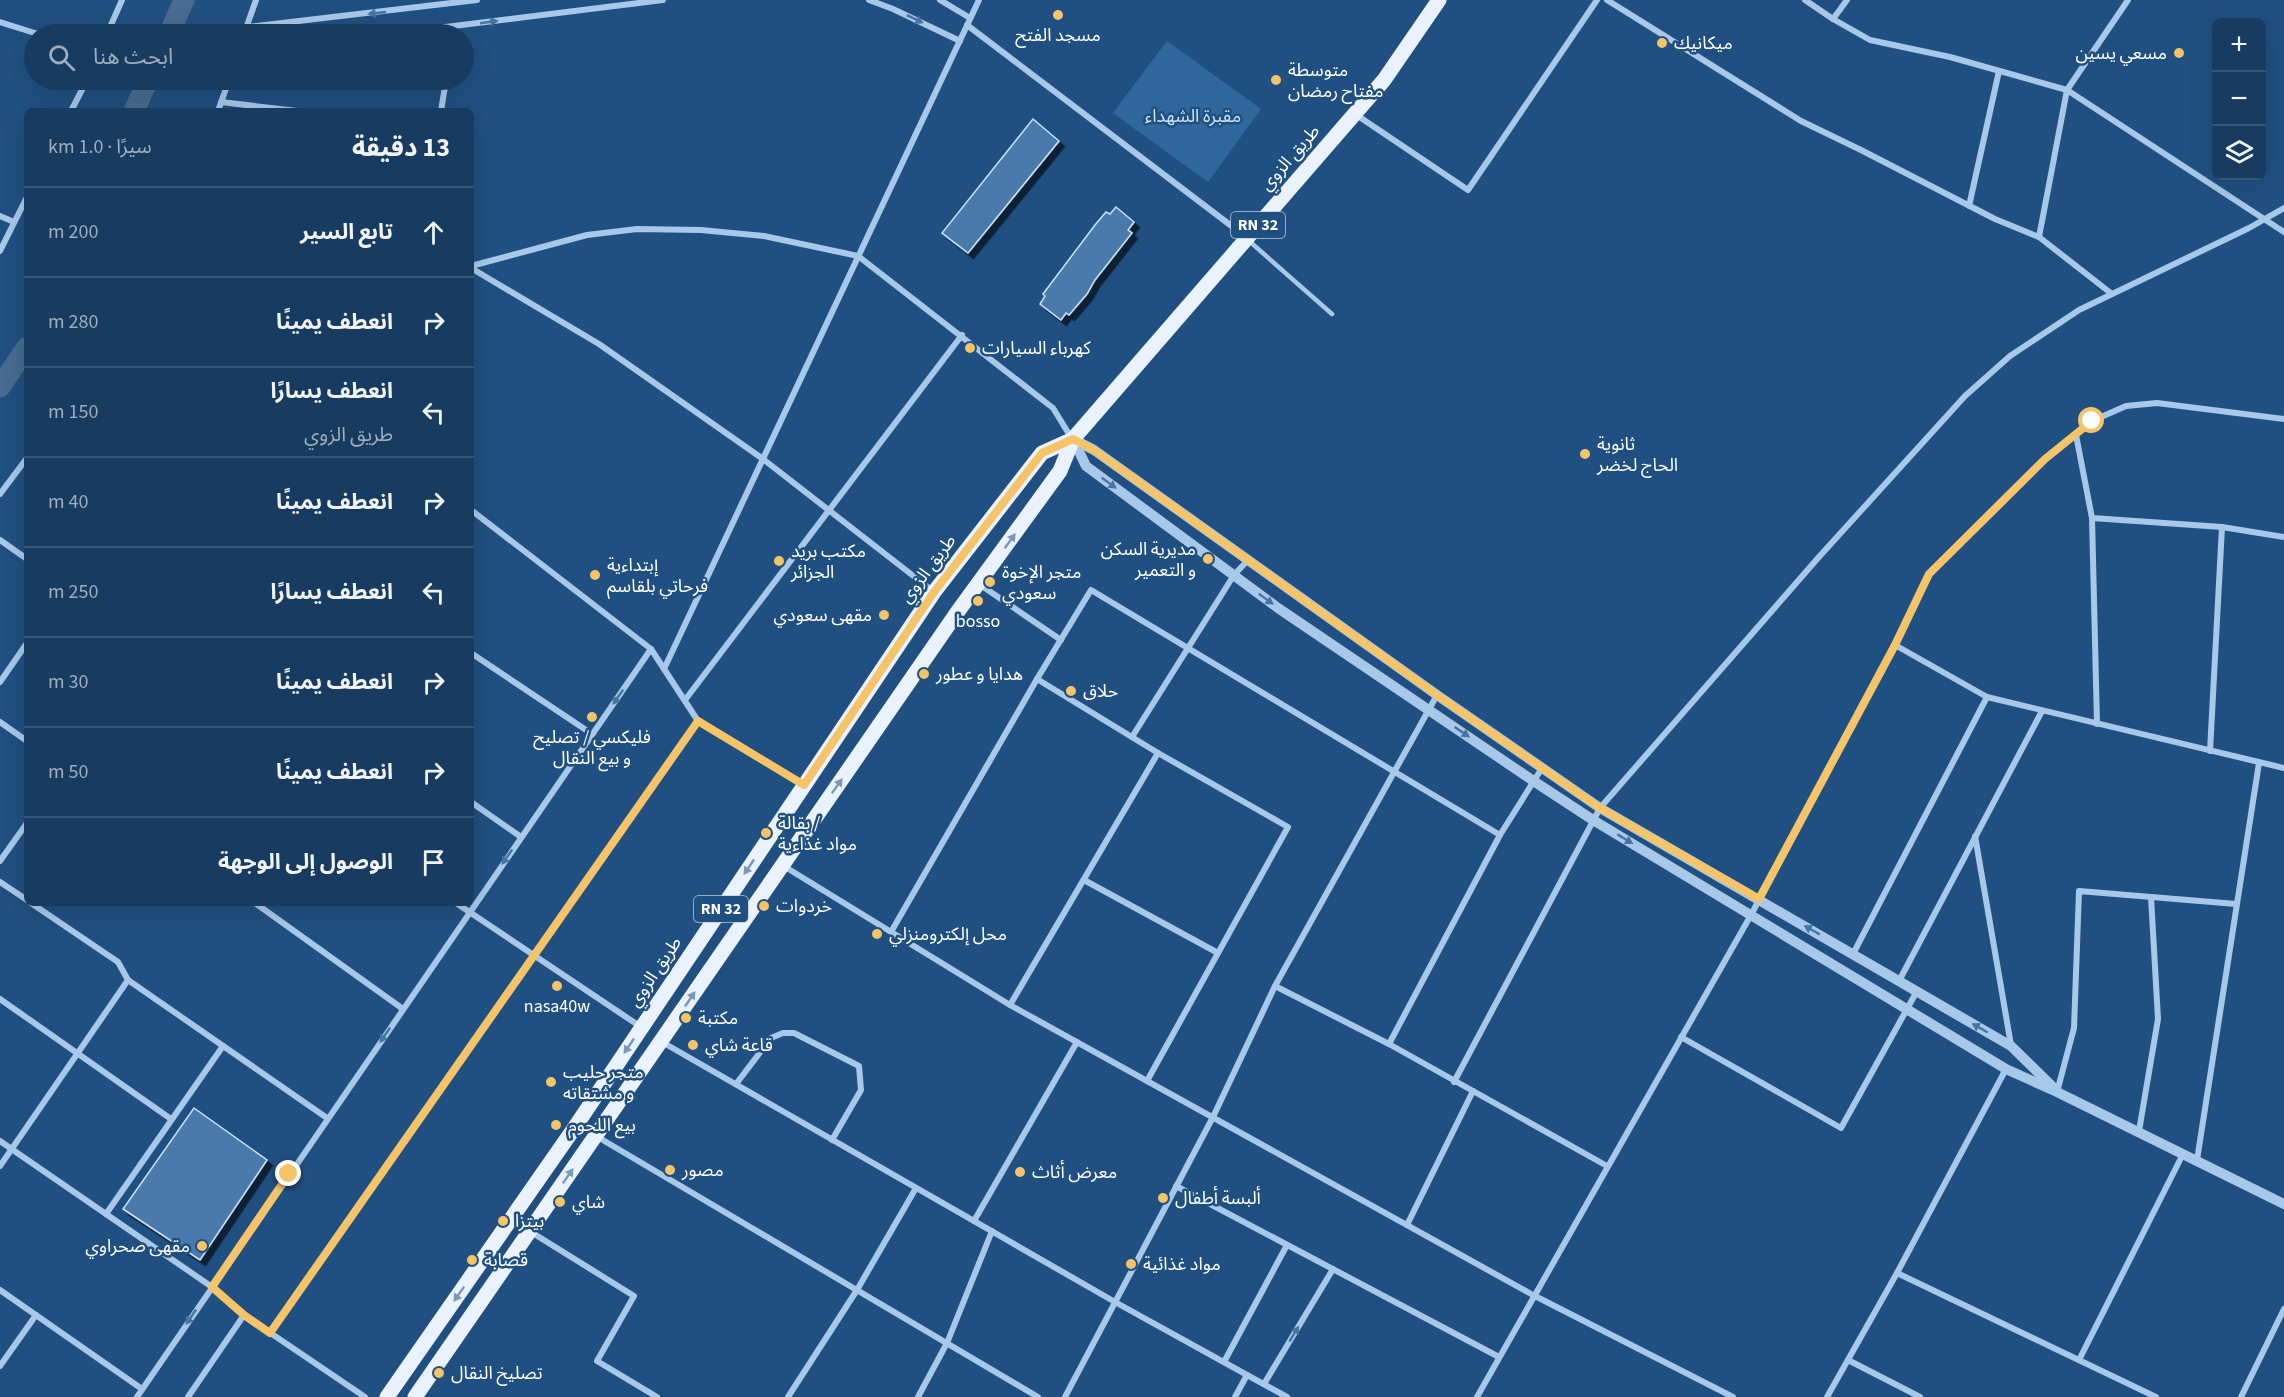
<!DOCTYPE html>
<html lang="ar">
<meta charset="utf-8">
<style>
:root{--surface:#183c61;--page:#214367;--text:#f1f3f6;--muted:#9fadbd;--line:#365676}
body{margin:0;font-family:"Source Sans 3","Noto Sans Arabic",sans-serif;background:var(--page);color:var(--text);direction:rtl}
.controls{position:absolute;right:18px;top:18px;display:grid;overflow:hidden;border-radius:9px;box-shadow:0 6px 24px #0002}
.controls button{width:54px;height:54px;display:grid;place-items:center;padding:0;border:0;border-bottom:2px solid var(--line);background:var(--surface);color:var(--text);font:30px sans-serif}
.stop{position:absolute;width:18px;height:18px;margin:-14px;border:4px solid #f5c468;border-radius:50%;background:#fff}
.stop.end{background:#f5c468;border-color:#fff;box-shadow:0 2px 6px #0008}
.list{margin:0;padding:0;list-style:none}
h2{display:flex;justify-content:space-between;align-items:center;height:78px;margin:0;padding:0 24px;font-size:26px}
h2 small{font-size:20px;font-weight:400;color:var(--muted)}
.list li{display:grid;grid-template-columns:39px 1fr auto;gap:18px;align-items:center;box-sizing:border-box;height:90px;padding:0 24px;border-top:2px solid var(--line)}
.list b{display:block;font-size:22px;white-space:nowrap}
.list p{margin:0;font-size:20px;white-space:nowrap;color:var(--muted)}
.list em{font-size:20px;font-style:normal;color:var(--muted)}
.icon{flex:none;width:33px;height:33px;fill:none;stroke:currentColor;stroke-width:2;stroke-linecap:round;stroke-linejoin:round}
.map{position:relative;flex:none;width:2284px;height:1397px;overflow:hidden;direction:ltr}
.search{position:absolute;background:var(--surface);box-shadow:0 6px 24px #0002;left:24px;top:24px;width:450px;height:66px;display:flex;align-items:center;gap:15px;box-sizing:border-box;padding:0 21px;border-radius:33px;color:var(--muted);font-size:22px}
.panel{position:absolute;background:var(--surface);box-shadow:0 6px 24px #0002;left:24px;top:108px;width:450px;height:798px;border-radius:9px;direction:rtl}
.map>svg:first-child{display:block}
</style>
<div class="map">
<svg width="2284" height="1397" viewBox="0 0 2284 1397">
<defs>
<filter id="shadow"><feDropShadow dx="5.5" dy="5.5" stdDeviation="0" flood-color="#0009"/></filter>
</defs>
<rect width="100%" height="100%" fill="#205081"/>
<!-- green -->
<path fill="#30689e" d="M1167,41l94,68 -53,73 -95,-69z"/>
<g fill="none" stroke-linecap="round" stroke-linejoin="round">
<!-- canal -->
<g stroke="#486b8f" stroke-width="21">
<path d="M169,34l15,-34"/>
<path d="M134,111l14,-31"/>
<path d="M0,387l27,-40"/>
</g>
</g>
<!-- building -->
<g fill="#497aab" stroke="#cbe1f6" stroke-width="1.5" filter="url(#shadow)">
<path d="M1033,119l26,22 -91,112 -26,-20z"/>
<path d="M1116,207l18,15 -6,8 4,3 -37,47 -8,14 -18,21 -3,-2 -5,7 -21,-16 5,-8 -2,-2 52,-69 11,-13 4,2z"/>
<path d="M194,1108l73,52 -67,100 -77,-51z"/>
</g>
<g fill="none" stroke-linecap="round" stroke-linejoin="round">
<!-- service -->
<path stroke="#a7c8e8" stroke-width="4.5" d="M1248,240l84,74"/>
<!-- minor -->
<g stroke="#a7c8e8" stroke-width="6">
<path d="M869,0l24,9 67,32"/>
<path d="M940,0l30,18"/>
<path d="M1607,0l194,121 60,29 134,69 44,18 73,57"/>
<path d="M1805,0l28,19 37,21 80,17 117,33 61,-90"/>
<path d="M1833,19l14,-19"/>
<path d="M0,22l38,12"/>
<path d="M967,25l279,212"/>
<path d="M247,27l230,-27"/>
<path d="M107,34l15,-34"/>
<path d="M244,34l12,-34"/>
<path d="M389,34l274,-34"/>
<path d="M221,102l76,9"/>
<path d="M71,111l16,-31"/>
<path d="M218,111l11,-31"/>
<path d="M441,111l5,-31"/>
<path d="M1355,114l113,76 129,-190"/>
<path d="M1969,206l30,-135"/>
<path d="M0,216l14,6"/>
<path d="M2039,237l28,-147 217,142"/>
<path d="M0,251l27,-54"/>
<path d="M471,266l116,-31 50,-6 64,1 63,6 94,20 195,152 19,31"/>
<path d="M471,268l128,76 164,115 171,133"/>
<path d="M2076,435l16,83 130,9 62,10"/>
<path d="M0,494l27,-36"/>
<path d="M471,510l180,139 47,72 106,64"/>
<path d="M2092,518l5,206"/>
<path d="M0,540l27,19"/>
<path d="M979,584l82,56"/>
<path d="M1895,645l92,52 297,71"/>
<path d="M471,653l121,81"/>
<path d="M664,669l315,-669"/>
<path d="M1037,679l121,74 130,74 -141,254"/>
<path d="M0,682l27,-39"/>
<path d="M685,700l277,-365"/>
<path d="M0,722l27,19"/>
<path d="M1132,737l102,-162 14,-15"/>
<path d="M2210,751l12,-224"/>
<path d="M471,802l50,35"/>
<path d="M1975,836l36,209"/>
<path d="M0,861l27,-38"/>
<path d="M782,865l228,140 523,290 200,102"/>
<path d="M1084,880l134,73"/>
<path d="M0,882l27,18"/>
<path d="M31,903l87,59 10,18 199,138"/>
<path d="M255,903l148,106"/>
<path d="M456,903l185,124"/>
<path d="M891,932l146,-253 54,-89 409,245"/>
<path d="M1853,954l134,-257"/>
<path d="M1899,981l143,-270"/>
<path d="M1275,986l114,58 218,122"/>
<path d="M0,999l171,120"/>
<path d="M1010,1005l148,-252"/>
<path d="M1681,1037l160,91 76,-137"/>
<path d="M662,1042l453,260 172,95"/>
<path d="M1389,1044l111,-209 42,-67"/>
<path d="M1454,1082l146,-274 218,-250 147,-162 45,-40 69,-46 170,-82 35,-20"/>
<path d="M736,1084l35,-46 12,-5h11l65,33 2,24 -29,50"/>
<path d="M2057,1092l17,-64 5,-137 157,13"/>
<path d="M2139,1131l19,-112 -7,-122"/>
<path d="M596,1136l442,261"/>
<path d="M0,1141l212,146 32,28 121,82"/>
<path d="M2197,1160l62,-397"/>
<path d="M0,1166l128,-186"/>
<path d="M1176,1186l323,171"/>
<path d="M106,1214l117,-168"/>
<path d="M974,1221l103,-179"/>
<path d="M1407,1225l66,-134"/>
<path d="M531,1232l103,64 -37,65 60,36"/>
<path d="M1897,1273l259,124"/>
<path d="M0,1290l142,99"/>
<path d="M270,1333l428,-612"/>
<path d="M1848,1360l72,37"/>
<path d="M2079,1360l104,-206"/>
<path d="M1224,1362l63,-117"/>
<path d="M0,1366l36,-51"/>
<path d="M1264,1384l69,-115"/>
<path d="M137,1397l514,-748"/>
<path d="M188,1397l56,-82"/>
<path d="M788,1397l69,-107 59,-102"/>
<path d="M918,1397l29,-54 45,-112"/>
<path d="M1065,1397l148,-280 62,-131 162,-291"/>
<path d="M1235,1397l12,-22"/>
<path d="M1477,1397l274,-482 144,-270 34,-71 116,-115 47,-38 34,-15 31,-3 127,16"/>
<path d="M1827,1397l70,-124 109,-204"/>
<path d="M2241,1397l43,-88"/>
</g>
<!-- tertiary -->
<g stroke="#a7c8e8" stroke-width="10">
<path d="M1073,439l13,27 192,142 257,174 58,38 413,249 51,23 227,112"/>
<path d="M1073,439l21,11 343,245 163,113 411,238 42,41"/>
</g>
<!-- primary -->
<g stroke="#e9f2fe" stroke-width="15">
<path d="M387,1397l188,-270 359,-535 108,-139 31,-14"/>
<path d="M415,1397l541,-783 104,-143 13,-32 311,-359 55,-80"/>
</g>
</g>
<!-- one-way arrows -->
<defs><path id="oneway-solid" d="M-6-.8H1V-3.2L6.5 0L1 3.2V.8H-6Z" transform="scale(1.5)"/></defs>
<g fill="#4874a0">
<use href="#oneway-solid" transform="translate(377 13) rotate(174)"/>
<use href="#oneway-solid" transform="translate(915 19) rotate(26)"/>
<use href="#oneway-solid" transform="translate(489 22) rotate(-8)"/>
<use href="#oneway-solid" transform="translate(1109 483) rotate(36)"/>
<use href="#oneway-solid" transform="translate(1266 599) rotate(36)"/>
<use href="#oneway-solid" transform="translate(618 697) rotate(125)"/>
<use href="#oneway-solid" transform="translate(1462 732) rotate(34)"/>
<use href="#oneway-solid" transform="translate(1625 839) rotate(31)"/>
<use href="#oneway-solid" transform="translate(507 857) rotate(125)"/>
<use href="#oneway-solid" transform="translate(1812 930) rotate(-150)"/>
<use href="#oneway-solid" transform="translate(1980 1028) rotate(-150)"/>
<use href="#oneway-solid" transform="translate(385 1035) rotate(125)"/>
<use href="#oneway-solid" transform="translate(191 1317) rotate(124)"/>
<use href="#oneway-solid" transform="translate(1294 1334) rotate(-59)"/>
</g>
<g fill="#7a99b9">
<use href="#oneway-solid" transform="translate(1010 541) rotate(-54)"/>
<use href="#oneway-solid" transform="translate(837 786) rotate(-55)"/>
<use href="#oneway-solid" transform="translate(749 867) rotate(124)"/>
<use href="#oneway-solid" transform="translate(690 999) rotate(-56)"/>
<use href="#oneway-solid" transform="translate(629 1046) rotate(124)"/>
<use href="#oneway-solid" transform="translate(568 1176) rotate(-55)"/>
<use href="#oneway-solid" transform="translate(459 1294) rotate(125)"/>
</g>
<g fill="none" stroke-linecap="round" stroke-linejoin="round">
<!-- route -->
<path stroke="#f5c468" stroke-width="8" d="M289,1174l-77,113 32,28 26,18 428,-612 106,64 130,-193 108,-139 31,-14 21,11 343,245 163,113 159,91 136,-254 34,-71 116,-115 47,-38"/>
</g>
<!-- markers -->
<g fill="#f5c468" stroke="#205081" stroke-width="2">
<circle cx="1058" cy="15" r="6"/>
<circle cx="1662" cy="43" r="6"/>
<circle cx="2179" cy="53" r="6"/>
<circle cx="1276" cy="80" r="6"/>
<circle cx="970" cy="348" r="6"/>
<circle cx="1585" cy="454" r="6"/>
<circle cx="1208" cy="559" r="6"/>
<circle cx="779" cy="561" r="6"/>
<circle cx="595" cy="575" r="6"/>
<circle cx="990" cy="582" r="6"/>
<circle cx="978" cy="601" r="6"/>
<circle cx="884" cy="615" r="6"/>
<circle cx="924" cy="674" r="6"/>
<circle cx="1071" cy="691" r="6"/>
<circle cx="592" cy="717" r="6"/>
<circle cx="766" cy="833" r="6"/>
<circle cx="764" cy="906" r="6"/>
<circle cx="877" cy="934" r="6"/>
<circle cx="557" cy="986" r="6"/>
<circle cx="686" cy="1018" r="6"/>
<circle cx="693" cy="1045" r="6"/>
<circle cx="551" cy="1082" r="6"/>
<circle cx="556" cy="1125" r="6"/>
<circle cx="670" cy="1170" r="6"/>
<circle cx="1020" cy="1172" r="6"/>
<circle cx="1163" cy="1198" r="6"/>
<circle cx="560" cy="1202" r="6"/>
<circle cx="503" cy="1221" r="6"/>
<circle cx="202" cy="1246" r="6"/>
<circle cx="472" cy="1260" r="6"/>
<circle cx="1131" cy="1264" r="6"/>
<circle cx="439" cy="1373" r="6"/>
</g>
<g text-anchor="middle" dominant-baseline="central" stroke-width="5" stroke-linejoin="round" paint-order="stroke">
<!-- shield labels -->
<g fill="#205081" stroke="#bccad9" stroke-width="1.5">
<rect x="1231" y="212" width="54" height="26" rx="4.5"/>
<rect x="694" y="896" width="54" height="26" rx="4.5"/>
</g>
<g font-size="16" font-weight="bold" fill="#fff">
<text x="1258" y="225">RN 32</text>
<text x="721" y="909">RN 32</text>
</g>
<!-- poi labels -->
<g font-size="18" fill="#fff" stroke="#205081" text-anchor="start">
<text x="1058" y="35" text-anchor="middle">مسجد الفتح</text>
<text x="1674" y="43">ميكانيك</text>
<text x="2167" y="53" text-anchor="end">مسعي يسين</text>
<text x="1288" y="70">متوسطة<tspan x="1288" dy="21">مفتاح رمضان</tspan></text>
<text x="982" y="348">كهرباء السيارات</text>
<text x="1597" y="444">ثانوية<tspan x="1597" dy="21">الحاج لخضر</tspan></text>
<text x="1196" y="549" text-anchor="end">مديرية السكن<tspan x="1196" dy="21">و التعمير</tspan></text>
<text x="791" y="551">مكتب بريد<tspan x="791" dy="21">الجزائر</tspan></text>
<text x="607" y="565">إبتداءية<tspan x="607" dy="21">فرحاتي بلقاسم</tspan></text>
<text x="1002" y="572">متجر الإخوة<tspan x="1002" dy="21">سعودي</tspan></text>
<text x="872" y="615" text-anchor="end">مقهى سعودي</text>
<text x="978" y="621" text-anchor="middle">bosso</text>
<text x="936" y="674">هدايا و عطور</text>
<text x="1083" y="691">حلاق</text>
<text x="592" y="737" text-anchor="middle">فليكسي / تصليح<tspan x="592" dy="21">و بيع النقال</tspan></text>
<text x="778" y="823">بقالة /<tspan x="778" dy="21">مواد غذاءية</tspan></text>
<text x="776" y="906">خردوات</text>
<text x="889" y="934">محل إلكترومنزلي</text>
<text x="557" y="1006" text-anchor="middle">nasa40w</text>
<text x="698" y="1018">مكتبة</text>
<text x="705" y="1045">قاعة شاي</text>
<text x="563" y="1072">متجر حليب<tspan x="563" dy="21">و مشتقاته</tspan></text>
<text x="568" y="1125">بيع اللحوم</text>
<text x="682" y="1170">مصور</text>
<text x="1032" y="1172">معرض أثاث</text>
<text x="1175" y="1198">ألبسة أطفال</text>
<text x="572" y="1202">شاي</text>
<text x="515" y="1221">بيتزا</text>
<text x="190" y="1246" text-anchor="end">مقهى صحراوي</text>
<text x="484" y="1260">قصابة</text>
<text x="1143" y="1264">مواد غذائية</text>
<text x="451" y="1373">تصليخ النقال</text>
</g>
<!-- park labels -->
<g font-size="18" fill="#cbe1f6" stroke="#205081">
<text x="1193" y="116">مقبرة الشهداء</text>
</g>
<!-- street labels -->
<g font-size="18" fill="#fff" stroke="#205081">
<text transform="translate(1290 158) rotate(-49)">طريق الزوي</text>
<text transform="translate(928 569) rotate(-53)">طريق الزوي</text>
<text transform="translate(655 972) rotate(-56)">طريق الزوي</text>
</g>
</g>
</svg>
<div class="controls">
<button>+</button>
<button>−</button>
<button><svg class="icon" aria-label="layers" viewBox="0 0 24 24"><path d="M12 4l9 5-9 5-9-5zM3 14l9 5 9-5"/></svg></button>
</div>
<div class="stop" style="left:2092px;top:421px"></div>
<div class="stop end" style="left:289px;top:1174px"></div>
<div class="search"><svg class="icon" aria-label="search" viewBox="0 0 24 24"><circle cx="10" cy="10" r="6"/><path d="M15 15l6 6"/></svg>ابحث هنا</div>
<section class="panel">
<h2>13 دقيقة<small>سيرًا · 1.0 km</small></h2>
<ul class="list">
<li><svg class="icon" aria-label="ahead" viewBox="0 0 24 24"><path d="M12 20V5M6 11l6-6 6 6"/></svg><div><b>تابع السير</b></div><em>200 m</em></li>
<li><svg class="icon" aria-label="right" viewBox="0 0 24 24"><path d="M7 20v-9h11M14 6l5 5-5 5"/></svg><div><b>انعطف يمينًا</b></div><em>280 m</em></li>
<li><svg class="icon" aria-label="left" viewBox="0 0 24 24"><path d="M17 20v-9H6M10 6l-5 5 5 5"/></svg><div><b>انعطف يسارًا</b><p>طريق الزوي</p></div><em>150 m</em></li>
<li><svg class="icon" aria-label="right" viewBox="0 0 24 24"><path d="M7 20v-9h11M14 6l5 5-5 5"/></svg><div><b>انعطف يمينًا</b></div><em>40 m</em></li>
<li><svg class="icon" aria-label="left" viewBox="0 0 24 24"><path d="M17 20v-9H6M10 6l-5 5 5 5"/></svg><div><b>انعطف يسارًا</b></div><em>250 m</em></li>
<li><svg class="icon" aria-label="right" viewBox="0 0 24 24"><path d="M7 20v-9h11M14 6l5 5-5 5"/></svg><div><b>انعطف يمينًا</b></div><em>30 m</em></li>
<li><svg class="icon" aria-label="right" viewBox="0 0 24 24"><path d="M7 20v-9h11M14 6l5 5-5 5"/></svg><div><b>انعطف يمينًا</b></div><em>50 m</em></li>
<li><svg class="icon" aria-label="arrive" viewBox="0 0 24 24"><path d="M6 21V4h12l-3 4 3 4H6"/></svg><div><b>الوصول إلى الوجهة</b></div></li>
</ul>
</section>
</div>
